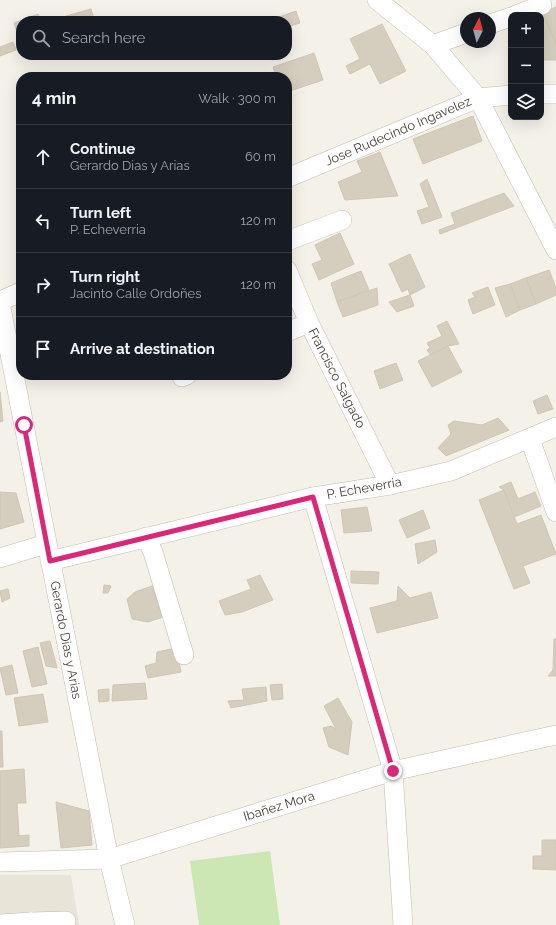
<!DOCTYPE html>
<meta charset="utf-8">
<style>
:root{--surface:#171b24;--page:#20242c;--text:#f1f3f6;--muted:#9ea1a6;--line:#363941}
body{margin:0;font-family:Raleway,sans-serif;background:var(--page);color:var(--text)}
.controls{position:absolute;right:12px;top:12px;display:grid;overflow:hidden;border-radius:8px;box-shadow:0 4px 16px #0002}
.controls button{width:36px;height:36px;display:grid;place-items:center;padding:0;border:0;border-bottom:1px solid var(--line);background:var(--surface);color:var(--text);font:20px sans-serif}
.compass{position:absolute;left:460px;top:12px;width:36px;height:36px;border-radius:50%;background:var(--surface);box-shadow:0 4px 16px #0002;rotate:6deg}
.stop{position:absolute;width:12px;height:12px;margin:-9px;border:3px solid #db2777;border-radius:50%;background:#fff}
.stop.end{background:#db2777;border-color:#fff;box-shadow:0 1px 4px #0008}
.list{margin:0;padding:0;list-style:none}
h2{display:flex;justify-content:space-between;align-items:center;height:52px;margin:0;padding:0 16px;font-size:17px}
h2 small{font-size:13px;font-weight:400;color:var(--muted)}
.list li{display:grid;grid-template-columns:26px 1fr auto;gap:12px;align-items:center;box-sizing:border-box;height:64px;padding:0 16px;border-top:1px solid var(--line)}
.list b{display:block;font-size:15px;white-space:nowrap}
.list p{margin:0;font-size:13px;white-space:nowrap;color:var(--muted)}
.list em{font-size:13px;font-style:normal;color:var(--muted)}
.icon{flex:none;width:22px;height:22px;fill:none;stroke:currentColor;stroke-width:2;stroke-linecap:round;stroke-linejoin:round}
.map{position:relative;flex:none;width:556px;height:925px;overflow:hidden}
.search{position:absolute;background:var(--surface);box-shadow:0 4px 16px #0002;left:16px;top:16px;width:276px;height:44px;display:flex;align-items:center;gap:10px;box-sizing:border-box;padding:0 14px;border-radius:16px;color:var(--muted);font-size:15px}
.panel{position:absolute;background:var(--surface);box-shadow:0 4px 16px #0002;left:16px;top:72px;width:276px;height:308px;border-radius:16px}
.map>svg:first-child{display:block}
</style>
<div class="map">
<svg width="556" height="925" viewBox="0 0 556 925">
<rect width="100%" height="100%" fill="#f4f1e9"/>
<!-- residential -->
<path fill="#e8e4d8" d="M0,875h71l8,50h-79z"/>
<!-- green -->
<path fill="#cde7b4" d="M270,851l10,74h-81l-9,-64z"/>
<!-- building -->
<g fill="#d5cebf" stroke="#d0c6b2">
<path d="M556,7v38l-13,-33z"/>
<path d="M91,9l3,10 -8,2h-18l-2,-5z"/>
<path d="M296,11l4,12 -13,4v-6h-8v-4z"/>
<path d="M543,12l13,33v15h-12l-3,-7v-38z"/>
<path d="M38,14l3,7h-20v22l-7,-20z"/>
<path d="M382,24l24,47 -26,13 -10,-20 -20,10 -4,-8 14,-7 -10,-20z"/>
<path d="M13,42l3,8 -16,6v-9z"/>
<path d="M314,53l9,27 -36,12v-15h-11l-3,-10z"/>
<path d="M473,116l9,25 -59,23 -10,-25z"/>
<path d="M380,152l18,44 -53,4 -7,-18 24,-10 -5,-11z"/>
<path d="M427,179l15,38 -20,7 -5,-13 12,-4 -9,-23z"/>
<path d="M504,193l10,13 -74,28 -1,-4 16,-6 -4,-11z"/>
<path d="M340,233l14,31 -35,16 -7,-16 10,-4 -7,-15z"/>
<path d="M410,254l15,33 -15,8 -2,-6 -6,3 -13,-28z"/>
<path d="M549,270l7,18v7l-20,9 -10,-26z"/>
<path d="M361,271l8,19 -32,12 -6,-19z"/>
<path d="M526,278l10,26 -16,6 -10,-26z"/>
<path d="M510,284l10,26 -14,7 -11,-29z"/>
<path d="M488,287l7,18 -22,9 -5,-14 7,-3 -3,-4z"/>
<path d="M377,288l1,17 -35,12 -6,-15z"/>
<path d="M410,295l4,11 -17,6 -8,-10z"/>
<path d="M447,321l12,23 -11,2 -5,4 1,2 -12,5 -5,-7 3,-2 -3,-5 15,-7 -5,-10z"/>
<path d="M448,346l14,26 -30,15 -14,-26z"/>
<path d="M396,363l7,17 -23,9 -6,-18z"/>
<path d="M0,392l3,29 -3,1z"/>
<path d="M547,395l6,14 -15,5 -5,-13z"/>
<path d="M498,418l11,12 -63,26 -8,-8 13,-14 -3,-9 6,-4 28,4z"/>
<path d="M511,482l7,17 17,-7 6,14 -29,12 -8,-28 -5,-3z"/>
<path d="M504,490l13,34 24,-9 15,39 -33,12 7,17 -16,6 -35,-89z"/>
<path d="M0,492l16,1 8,29 -24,7z"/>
<path d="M367,507l5,24 -28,2 -3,-23z"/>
<path d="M423,510l7,18 -23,10 -8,-18z"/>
<path d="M435,540l2,12 -19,12 -3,-20z"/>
<path d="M351,571l28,1 -1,12 -27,-1z"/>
<path d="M260,575l13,25 -31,12 -17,3 -6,-14 32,-12 -4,-9z"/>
<path d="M104,585l7,1 -3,7h-5z"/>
<path d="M152,586l11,31 -15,5 -16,-3 -5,-20 8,-7z"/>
<path d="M398,586l12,12 21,-6 7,26 -61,15 -7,-25 27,-7z"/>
<path d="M8,589l2,9 -8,4 -2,-11z"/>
<path d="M554,639h2v37h-8l5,-6z"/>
<path d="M50,641l7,27 -11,-2 -6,-23z"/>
<path d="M38,647l9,37 -15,3 -9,-36z"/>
<path d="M176,648l5,24 -33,6 -3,-12 11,-3 1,-11z"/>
<path d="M12,665l6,28 -12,2 -6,-27z"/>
<path d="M145,683l2,16 -35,2 1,-16z"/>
<path d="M282,684l1,15 -11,1 -2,-15z"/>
<path d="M266,687l1,14 -36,7 -3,-7 16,-1 -2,-11z"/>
<path d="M109,689v12l-10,1 -1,-12z"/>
<path d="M43,694l5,28 -29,4 -5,-28z"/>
<path d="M338,698l14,24 -4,33 -19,-8 -6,-19 8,-2 5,3 -12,-23z"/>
<path d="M0,731h2l1,36h-3z"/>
<path d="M24,769l2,34h-9l2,33 10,-1v11l-29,2v-77z"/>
<path d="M56,802l33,9 3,34 -31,3z"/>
<path d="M542,840h14v30l-23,-1v-13h9z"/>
</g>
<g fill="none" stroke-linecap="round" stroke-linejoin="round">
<defs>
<g id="minor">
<path d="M377,0l56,45 45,53 78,152"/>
<path d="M516,15l26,-10"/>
<path d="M490,24l21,-7"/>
<path d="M433,45l33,-12"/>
<path d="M541,94h15"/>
<path d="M287,178l191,-80 33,-3"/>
<path d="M287,241l55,-21"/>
<path d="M287,270l22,53 81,162"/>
<path d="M0,301l21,-9"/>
<path d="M0,303l109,556 16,66"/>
<path d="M287,332l22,-9"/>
<path d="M182,377l5,-2"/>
<path d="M530,439l26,73"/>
<path d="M313,497l80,274 10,154"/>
<path d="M146,537l7,15 31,103"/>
<path d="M0,558l46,-14"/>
<path d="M50,561l263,-64 77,-12 61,-14 105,-44"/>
<path d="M0,862l109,-3 284,-88 163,-36"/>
<path d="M31,922l35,-1"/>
<path d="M0,924l31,-2v3"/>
</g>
</defs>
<!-- minor casing -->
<use href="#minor" stroke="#c2bdaf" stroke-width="20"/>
<!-- minor -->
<use href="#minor" stroke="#fff" stroke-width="19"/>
</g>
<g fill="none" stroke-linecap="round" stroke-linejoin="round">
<!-- route -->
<path stroke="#db2777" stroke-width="5" d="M24,425l26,136 263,-64 80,274"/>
</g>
<g text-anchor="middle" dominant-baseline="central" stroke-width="4" stroke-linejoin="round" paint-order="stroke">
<!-- street labels -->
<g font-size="13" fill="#484238" stroke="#fff">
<text transform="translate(398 131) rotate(-23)">Jose Rudecindo Ingavelez</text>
<text transform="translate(337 378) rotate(63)">Francisco Salgado</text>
<text transform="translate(364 488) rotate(-10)">P. Echeverria</text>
<text transform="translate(66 640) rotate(79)">Gerardo Dias y Arias</text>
<text transform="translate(279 806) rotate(-17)">Ibañez Mora</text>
</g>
</g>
</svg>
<div class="controls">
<button>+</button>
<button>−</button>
<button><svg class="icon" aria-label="layers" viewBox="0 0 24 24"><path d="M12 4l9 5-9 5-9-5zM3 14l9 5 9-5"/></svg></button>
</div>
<svg class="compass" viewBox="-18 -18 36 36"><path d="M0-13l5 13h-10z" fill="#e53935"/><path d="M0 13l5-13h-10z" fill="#9ea1a6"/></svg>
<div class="stop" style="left:24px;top:425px"></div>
<div class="stop end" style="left:393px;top:771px"></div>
<div class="search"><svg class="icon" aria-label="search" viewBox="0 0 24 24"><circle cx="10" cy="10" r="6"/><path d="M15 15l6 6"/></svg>Search here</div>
<section class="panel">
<h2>4 min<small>Walk · 300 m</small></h2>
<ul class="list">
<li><svg class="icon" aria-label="ahead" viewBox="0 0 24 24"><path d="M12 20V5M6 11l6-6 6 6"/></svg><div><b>Continue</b><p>Gerardo Dias y Arias</p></div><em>60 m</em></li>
<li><svg class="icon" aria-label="left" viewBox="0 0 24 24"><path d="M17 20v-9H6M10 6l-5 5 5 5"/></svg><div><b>Turn left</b><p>P. Echeverria</p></div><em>120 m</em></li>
<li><svg class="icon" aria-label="right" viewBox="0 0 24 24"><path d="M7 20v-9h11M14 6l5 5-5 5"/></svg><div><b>Turn right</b><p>Jacinto Calle Ordoñes</p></div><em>120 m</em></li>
<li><svg class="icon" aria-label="arrive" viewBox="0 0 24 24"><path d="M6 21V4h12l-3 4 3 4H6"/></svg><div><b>Arrive at destination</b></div></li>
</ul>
</section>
</div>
